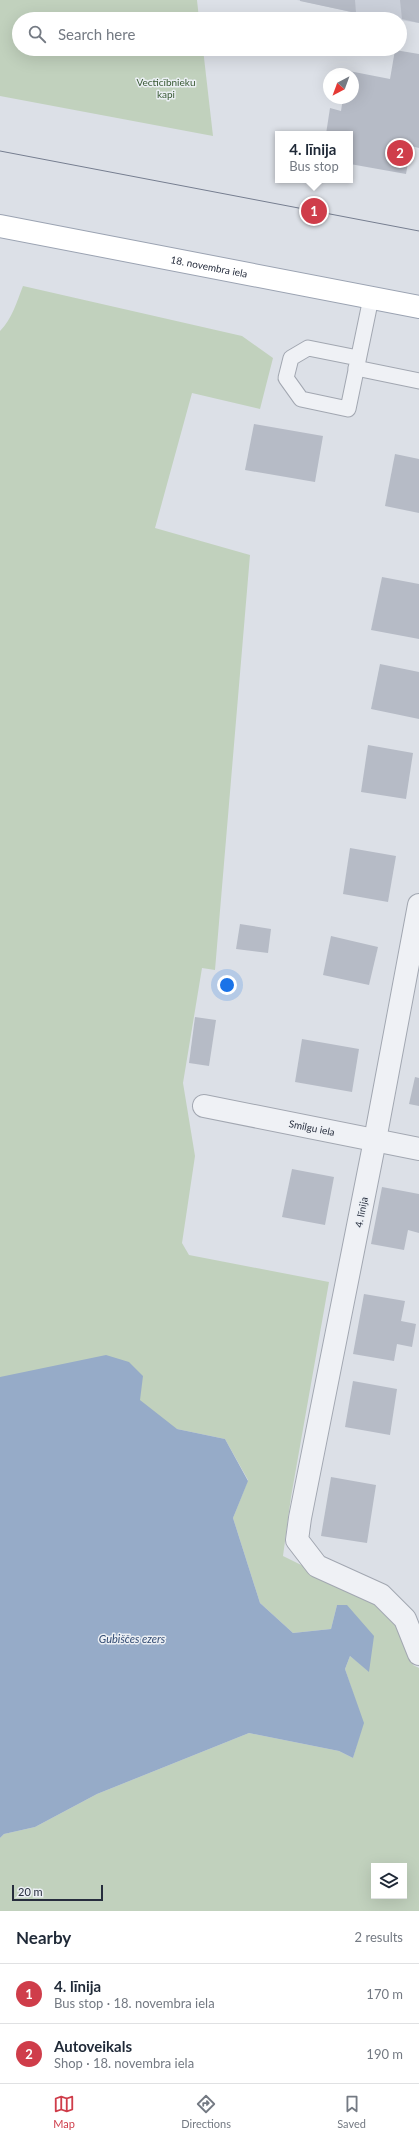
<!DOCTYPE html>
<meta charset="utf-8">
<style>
:root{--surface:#fff;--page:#f2f2f3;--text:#1f2937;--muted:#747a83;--line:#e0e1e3;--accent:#cf3d4a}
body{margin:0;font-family:Lato,sans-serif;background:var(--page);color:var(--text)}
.controls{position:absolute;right:12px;bottom:12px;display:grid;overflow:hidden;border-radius:0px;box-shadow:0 4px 16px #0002}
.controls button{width:36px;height:36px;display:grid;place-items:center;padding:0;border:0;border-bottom:1px solid var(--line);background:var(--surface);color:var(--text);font:20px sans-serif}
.compass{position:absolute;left:323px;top:68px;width:36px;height:36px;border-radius:50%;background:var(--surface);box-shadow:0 4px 16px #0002;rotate:221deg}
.scale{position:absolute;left:12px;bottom:10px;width:91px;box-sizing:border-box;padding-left:4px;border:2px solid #262d3d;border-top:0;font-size:11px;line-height:14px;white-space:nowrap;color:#262d3d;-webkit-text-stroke:3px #ebeff4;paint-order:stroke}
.you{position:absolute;left:227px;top:985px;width:14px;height:14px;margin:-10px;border:3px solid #fff;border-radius:50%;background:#1a73e8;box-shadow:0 0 0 6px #1a73e833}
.badge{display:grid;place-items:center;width:26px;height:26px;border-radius:50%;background:var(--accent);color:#fff;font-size:13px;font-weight:700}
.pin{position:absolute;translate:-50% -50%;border:2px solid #fff;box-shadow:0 1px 4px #0006}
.popup{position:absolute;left:275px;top:131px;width:78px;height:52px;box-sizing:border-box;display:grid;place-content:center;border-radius:0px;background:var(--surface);filter:drop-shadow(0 1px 3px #0005);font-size:13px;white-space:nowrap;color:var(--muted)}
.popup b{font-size:15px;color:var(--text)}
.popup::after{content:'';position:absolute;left:50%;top:100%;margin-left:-8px;border:8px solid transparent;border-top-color:var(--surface)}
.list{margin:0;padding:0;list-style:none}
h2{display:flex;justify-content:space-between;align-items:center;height:52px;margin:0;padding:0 16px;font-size:17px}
h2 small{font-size:13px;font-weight:400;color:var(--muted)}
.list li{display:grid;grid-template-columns:26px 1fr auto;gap:12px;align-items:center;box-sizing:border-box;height:60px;padding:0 16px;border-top:1px solid var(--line)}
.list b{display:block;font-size:15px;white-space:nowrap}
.list p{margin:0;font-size:13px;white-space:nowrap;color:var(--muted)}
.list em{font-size:13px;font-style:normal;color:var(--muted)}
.icon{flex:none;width:22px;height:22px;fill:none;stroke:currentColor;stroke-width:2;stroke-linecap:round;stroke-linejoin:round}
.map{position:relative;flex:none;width:419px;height:1911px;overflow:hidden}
.search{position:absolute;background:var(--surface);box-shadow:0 4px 16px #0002;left:12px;right:12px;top:12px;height:44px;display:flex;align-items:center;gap:10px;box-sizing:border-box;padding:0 14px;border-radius:22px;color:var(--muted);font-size:15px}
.sheet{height:172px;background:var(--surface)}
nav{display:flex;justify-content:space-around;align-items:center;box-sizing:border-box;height:56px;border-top:1px solid var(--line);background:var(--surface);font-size:11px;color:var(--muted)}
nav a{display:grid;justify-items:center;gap:2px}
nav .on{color:var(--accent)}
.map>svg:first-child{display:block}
</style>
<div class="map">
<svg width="419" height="1911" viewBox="0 0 419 1911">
<rect width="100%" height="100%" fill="#dce0e7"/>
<!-- built -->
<path fill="#cacfd9" d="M297,0h122v23l-63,-10z"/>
<!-- green -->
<g fill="#c1d1bd" fill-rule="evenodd">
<path d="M0,0h197l2,19h-180v30h184l10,87 -213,-40z"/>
<path d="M23,286l219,50 31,22 -13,51 -68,-16 -37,135 95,27 -35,415 -13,-2 -19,115 12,73 -13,87 7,12 140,27 -38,215 -8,59 91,45 21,22 18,42 6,3v243h-419v-73l4,-4 31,-7 62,-33 152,-61 90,18 14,7 10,-35 -18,-54 5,-13 19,15 -32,-66 -6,24 -38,4 -33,-30 -27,-85 15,-38 -23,-41 -48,-10 -177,52v-1150c12,-12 17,-30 23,-45zM374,1866h30v30h-30z"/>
</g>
<!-- water -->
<path fill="#96abc8" d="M106,1355l23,7 14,14 -3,24 37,29 48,10 23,42 -15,37 27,85 33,30 38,-4 6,-24h10l27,31 -5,36 -19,-16 -5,13 19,54 -11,35 -14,-7 -90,-18 -152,61 -62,33 -31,7 -4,4v-461z"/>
<!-- building -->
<g fill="#b6bbc6">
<path d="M355,0l1,13 -56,-12v-1z"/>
<path d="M400,0h19v23l-17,-4z"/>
<path d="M395,50l24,4v94l-8,-2 -5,28 -56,-10v-30h-24l4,-26 11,3 2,-13h10v-24h-5l1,-3 41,8z"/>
<path d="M254,424l69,12 -8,46 -70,-12z"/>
<path d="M395,454l24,5v54l-34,-7z"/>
<path d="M382,577l37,7v55l-48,-9z"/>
<path d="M380,664l39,8v47l-48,-10z"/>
<path d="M368,745l45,8 -7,46 -45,-7z"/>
<path d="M350,848l46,8 -8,46 -45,-8z"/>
<path d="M240,924l31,5 -3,24 -32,-4z"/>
<path d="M331,936l47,11 -9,38 -46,-10z"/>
<path d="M195,1017l21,3 -7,46 -20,-3z"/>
<path d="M302,1039l57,10 -7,43 -57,-10z"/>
<path d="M415,1077l4,1v28l-10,-2z"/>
<path d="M292,1169l42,8 -9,48 -43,-8z"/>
<path d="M382,1187l37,7v39l-11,-3 -4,20 -33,-6z"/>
<path d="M364,1294l41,7 -4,20 15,3 -4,23 -15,-3 -3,17 -41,-7z"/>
<path d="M353,1381l44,8 -7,46 -45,-8z"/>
<path d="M331,1477l45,8 -9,58 -46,-7z"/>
</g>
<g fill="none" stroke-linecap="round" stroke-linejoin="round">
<defs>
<g id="lane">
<path d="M358,358l-50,-10 -17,10 -5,20 15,21 47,10 23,-111"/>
<path d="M356,368l63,13"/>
</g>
<g id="street">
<path d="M419,905l-44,235 -75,378 -3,22 20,26 64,29 24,24 14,35"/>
<path id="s1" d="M204,1106l215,43"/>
</g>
<g id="primary">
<path id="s2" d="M0,226l419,81"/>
</g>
</defs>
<!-- lane casing -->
<use href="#lane" stroke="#a2a7b1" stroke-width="17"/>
<!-- street casing -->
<use href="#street" stroke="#a2a7b1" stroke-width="24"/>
<!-- primary casing -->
<use href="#primary" stroke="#9ba3b2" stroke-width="24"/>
<!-- lane -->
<use href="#lane" stroke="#eff1f5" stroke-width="15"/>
<!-- street -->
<use href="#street" stroke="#eff1f5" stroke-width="22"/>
<!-- primary -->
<use href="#primary" stroke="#fff" stroke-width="22"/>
<!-- tram -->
<path stroke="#767e90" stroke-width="1" d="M0,151l419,80"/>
</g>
<g text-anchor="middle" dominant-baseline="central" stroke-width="3" stroke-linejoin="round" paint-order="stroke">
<!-- park labels -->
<g font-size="10" fill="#385933" stroke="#ebeff4">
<text x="166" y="82">Vecticībnieku<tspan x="166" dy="12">kapi</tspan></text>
</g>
<!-- street labels -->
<g font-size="10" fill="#262d3d" stroke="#ebeff4">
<text stroke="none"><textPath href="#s2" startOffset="213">18. novembra iela</textPath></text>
<text stroke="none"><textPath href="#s1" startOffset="110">Smilgu iela</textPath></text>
<text transform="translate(361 1212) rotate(-79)">4. līnija</text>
</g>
<!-- water labels -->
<g font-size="11" font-style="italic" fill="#304971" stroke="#ebeff4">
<text x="132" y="1638">Gubiščes ezers</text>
</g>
</g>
</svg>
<div class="controls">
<button><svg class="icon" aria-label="layers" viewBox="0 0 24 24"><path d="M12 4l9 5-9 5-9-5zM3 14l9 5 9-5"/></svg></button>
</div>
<svg class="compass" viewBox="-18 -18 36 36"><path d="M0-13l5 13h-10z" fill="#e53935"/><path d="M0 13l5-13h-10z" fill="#747a83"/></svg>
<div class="scale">20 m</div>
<div class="you"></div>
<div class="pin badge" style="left:314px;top:211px">1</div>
<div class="popup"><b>4. līnija</b>Bus stop</div>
<div class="pin badge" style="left:400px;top:153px">2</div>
<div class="search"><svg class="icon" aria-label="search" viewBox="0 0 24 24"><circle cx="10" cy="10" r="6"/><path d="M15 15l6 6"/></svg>Search here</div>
</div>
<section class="sheet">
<h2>Nearby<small>2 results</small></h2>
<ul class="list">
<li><span class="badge">1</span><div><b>4. līnija</b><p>Bus stop · 18. novembra iela</p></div><em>170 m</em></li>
<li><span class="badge">2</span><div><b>Autoveikals</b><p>Shop · 18. novembra iela</p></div><em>190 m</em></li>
</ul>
</section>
<nav>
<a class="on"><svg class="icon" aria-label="map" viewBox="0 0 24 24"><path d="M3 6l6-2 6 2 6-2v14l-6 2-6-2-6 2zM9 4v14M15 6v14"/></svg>Map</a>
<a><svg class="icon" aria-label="directions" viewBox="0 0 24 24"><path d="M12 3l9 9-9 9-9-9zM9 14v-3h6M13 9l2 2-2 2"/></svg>Directions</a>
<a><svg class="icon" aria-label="saved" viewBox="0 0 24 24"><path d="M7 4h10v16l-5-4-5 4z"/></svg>Saved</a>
</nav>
